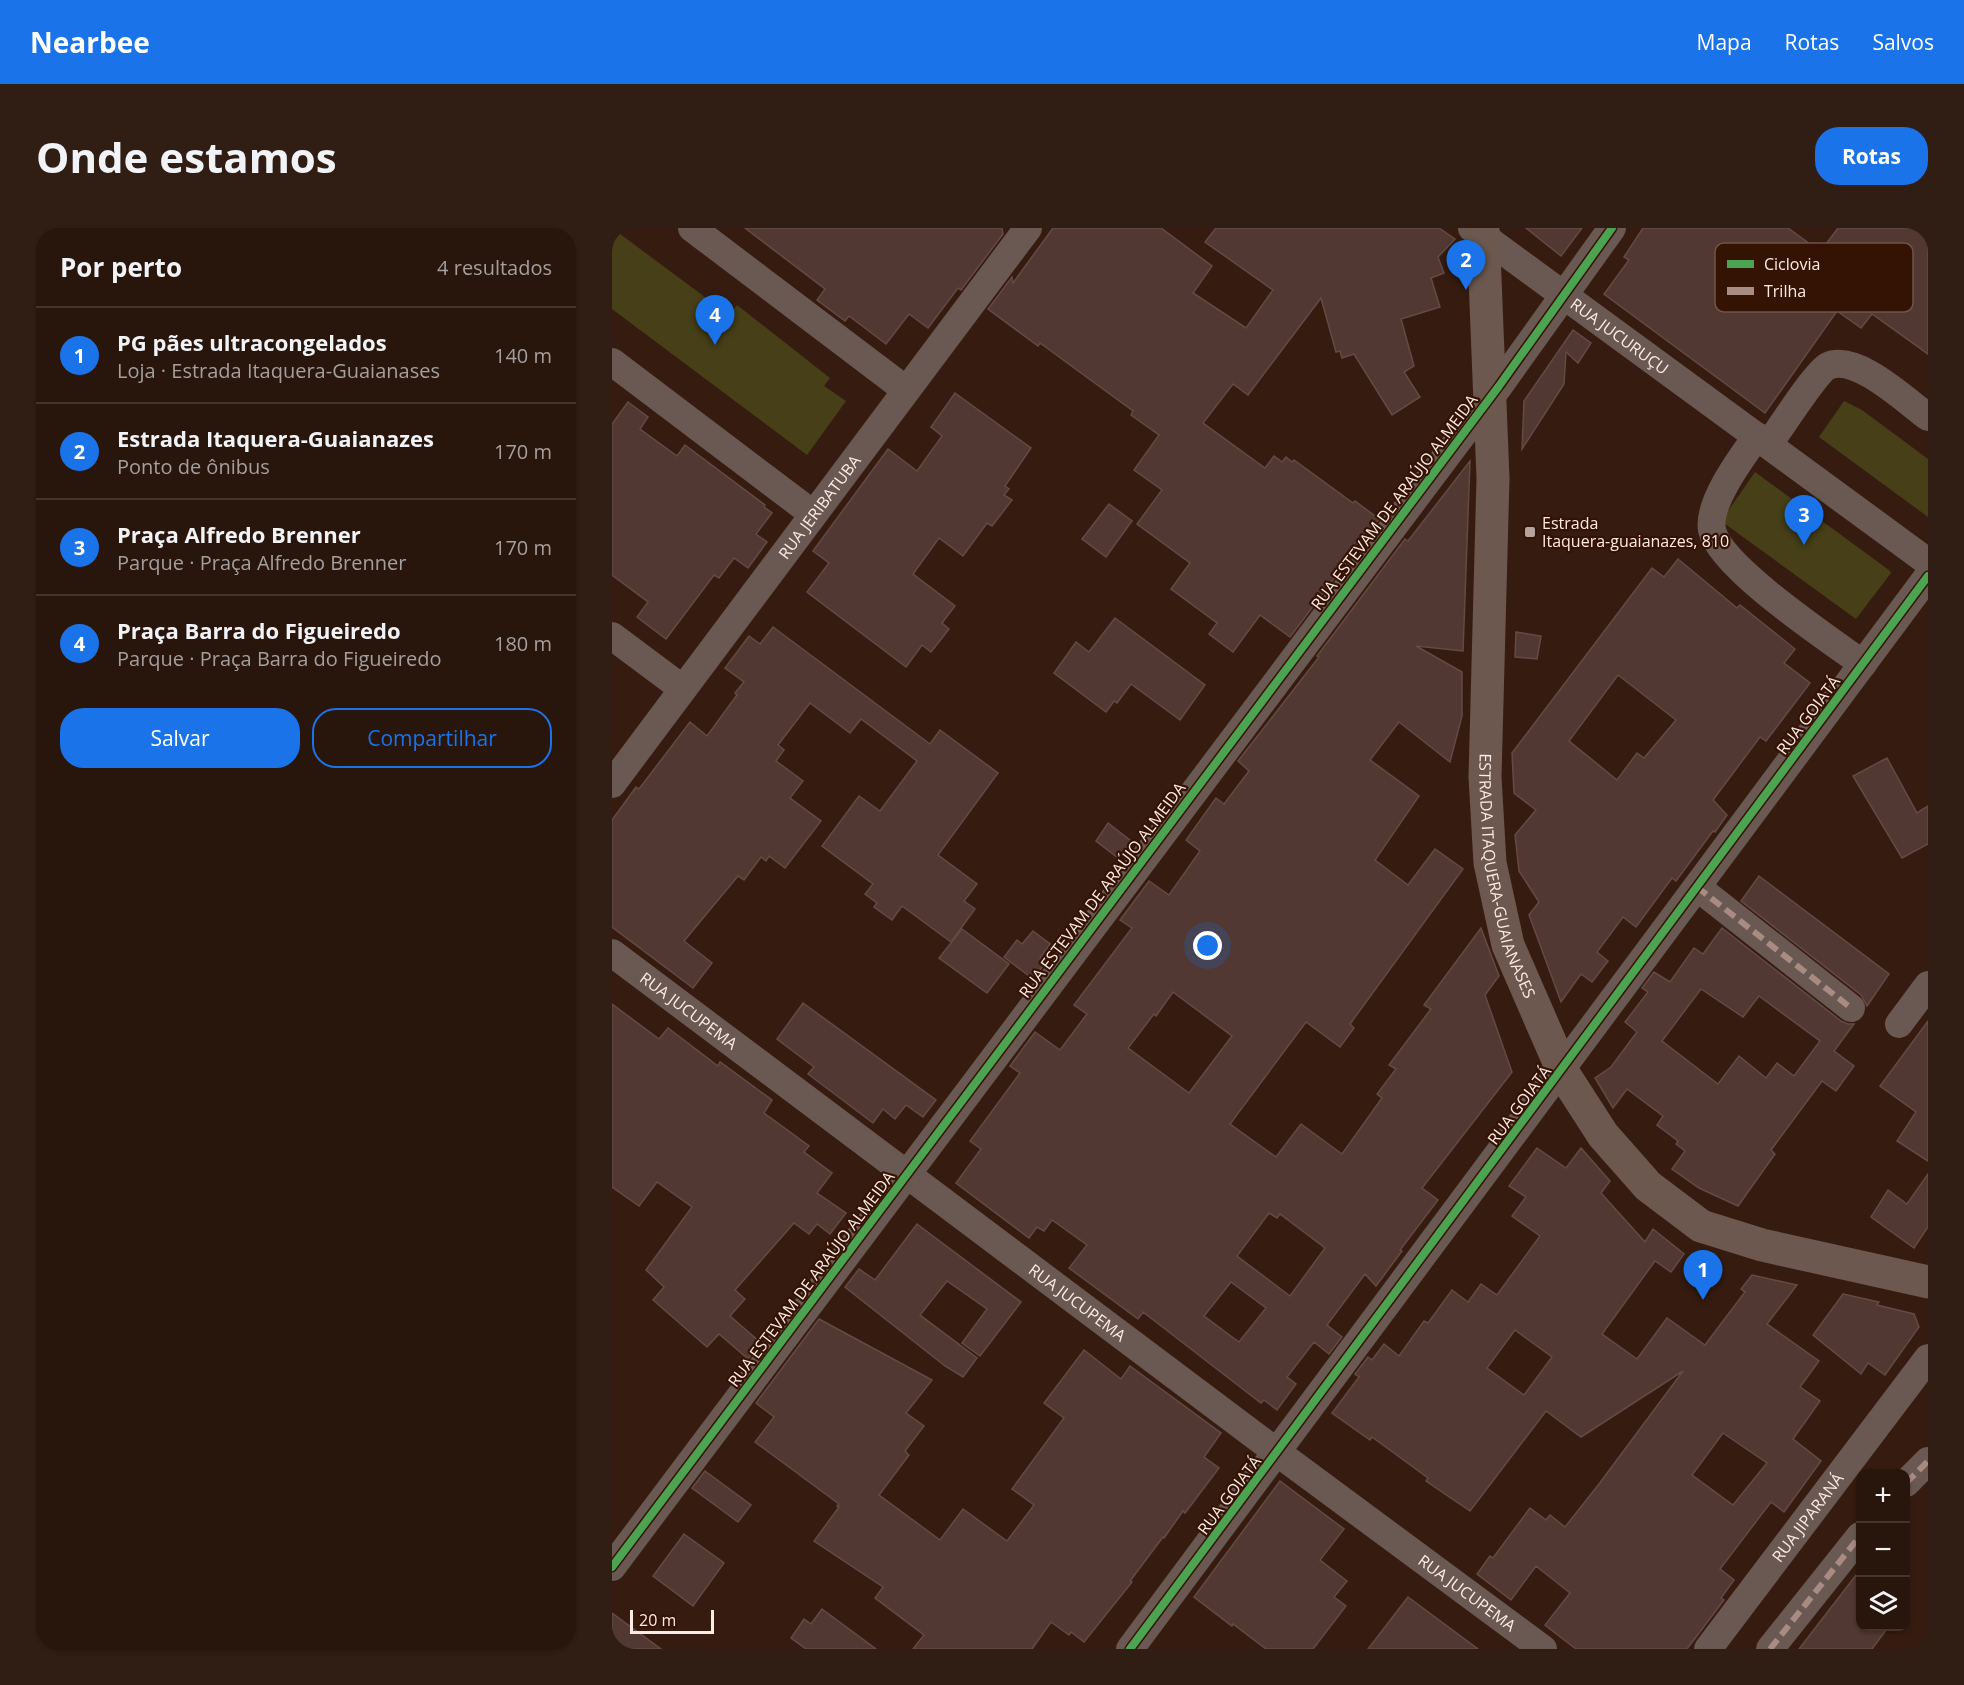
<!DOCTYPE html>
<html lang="pt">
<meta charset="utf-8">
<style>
:root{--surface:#28150c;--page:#301e15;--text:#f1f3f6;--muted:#a59f9d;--line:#44342d;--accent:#1a73e8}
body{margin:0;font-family:"Open Sans",sans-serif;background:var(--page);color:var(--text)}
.controls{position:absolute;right:18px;bottom:18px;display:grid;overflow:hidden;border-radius:12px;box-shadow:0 2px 4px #0004}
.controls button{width:54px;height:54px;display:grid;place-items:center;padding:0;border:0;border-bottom:2px solid var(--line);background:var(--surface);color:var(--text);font:30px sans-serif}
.scale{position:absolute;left:18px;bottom:15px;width:84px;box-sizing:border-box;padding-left:6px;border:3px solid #fbebe4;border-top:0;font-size:16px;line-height:21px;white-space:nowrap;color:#fbebe4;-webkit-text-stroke:4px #351304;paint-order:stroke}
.you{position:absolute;left:596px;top:718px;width:21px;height:21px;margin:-15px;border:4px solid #fff;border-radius:50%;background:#1a73e8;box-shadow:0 0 0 9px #1a73e833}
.badge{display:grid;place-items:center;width:39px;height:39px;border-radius:50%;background:var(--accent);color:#fff;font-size:20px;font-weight:700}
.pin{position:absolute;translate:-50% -50px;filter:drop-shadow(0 2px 3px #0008)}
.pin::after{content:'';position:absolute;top:32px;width:21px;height:18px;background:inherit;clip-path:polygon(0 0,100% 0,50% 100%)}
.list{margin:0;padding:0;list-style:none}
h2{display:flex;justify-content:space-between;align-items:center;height:78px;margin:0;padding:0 24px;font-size:26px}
h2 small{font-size:20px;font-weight:400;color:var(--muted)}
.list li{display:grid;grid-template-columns:39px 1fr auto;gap:18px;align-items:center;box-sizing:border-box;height:96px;padding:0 24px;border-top:2px solid var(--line)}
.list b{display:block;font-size:22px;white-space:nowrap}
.list p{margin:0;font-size:20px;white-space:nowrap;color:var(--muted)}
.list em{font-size:20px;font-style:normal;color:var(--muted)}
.actions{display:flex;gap:12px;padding:18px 24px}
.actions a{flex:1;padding:14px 0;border:2px solid var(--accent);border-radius:24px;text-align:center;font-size:21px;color:var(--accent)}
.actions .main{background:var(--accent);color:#fff}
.icon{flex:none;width:33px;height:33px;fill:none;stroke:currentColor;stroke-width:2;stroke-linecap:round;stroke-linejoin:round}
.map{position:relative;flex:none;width:1316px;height:1421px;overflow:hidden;border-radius:24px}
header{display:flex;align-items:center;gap:36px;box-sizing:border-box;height:84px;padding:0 30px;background:var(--accent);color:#fff}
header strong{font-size:28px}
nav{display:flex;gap:33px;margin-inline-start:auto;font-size:21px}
.intro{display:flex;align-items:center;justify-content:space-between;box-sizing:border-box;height:144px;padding:0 36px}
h1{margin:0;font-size:42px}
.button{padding:15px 27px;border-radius:24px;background:var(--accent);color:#fff;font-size:21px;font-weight:700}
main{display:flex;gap:36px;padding:0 36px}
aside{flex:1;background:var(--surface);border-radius:24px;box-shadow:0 2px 4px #0004}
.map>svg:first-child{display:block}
</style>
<header>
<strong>Nearbee</strong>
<nav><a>Mapa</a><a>Rotas</a><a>Salvos</a></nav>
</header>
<div class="intro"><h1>Onde estamos</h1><a class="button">Rotas</a></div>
<main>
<aside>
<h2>Por perto<small>4 resultados</small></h2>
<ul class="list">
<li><span class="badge">1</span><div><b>PG pães ultracongelados</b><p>Loja · Estrada Itaquera-Guaianases</p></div><em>140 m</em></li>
<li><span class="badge">2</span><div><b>Estrada Itaquera-Guaianazes</b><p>Ponto de ônibus</p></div><em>170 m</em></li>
<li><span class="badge">3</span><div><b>Praça Alfredo Brenner</b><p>Parque · Praça Alfredo Brenner</p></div><em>170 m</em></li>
<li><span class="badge">4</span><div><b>Praça Barra do Figueiredo</b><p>Parque · Praça Barra do Figueiredo</p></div><em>180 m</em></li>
</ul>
<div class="actions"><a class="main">Salvar</a><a>Compartilhar</a></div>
</aside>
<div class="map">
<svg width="1316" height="1421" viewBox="0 0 1316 1421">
<rect width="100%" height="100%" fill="#361c10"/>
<!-- green -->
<g fill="#463f17">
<path d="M0,0l117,87 8,-10 93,73 -6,8 22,15 -39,54 -195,-146z"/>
<path d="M1232,173l18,9 66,49v58l-109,-80z"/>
<path d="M1143,244l134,98 2,3 -35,46 -135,-98z"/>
</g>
<!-- building -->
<g fill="#513832" stroke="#654a44" stroke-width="1.5" fill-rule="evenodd">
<path d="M133,0h257l1,6 -42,56 -3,-2 -30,40 -19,-14 -23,30 -37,-28 -4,5 -28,-21 8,-11z"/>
<path d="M441,0h108l51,38 -19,27 53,35 27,-38 -68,-48 11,-14h223l16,11 -17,18 6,16 -13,5 9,29 -39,12 13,47 -10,6 16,25 -28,18 -38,-61 -12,4 -2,-7 -4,1 -15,-54 -73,97 -15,-11 -30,39 62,45 9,-12 8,6 4,-5 6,5 2,-2 59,43 2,-2 24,18 -89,118 -30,-22 -27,37 -24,-18 8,-11 -46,-34 19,-26 -53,-39 25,-34 -28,-20 25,-35 -28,-20 2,-4 -93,-68 -2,3 -50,-37 24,-32 1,6z"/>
<path d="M914,0h56l-21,28z"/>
<path d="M1031,0h145l26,19 3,-3 6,4 15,-20h90v126l-56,-40 -11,14 -24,-17 -72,102 -161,-119 25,-34 -5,-3z"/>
<path d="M961,102l18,13 -13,20 -12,-11 -2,32 -42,65 2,-48z"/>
<path d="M343,165l76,55 -26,38 4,3 -5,6 8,5 -20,26 -5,-3 -24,33 -24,-18 -26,36 42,32 -13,17 7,6 -18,23 -9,-7 -16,22 -99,-75 22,-29 -16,-12 75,-102 29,22 25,-35 -11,-9z"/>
<path d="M16,174l20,15 -8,12 37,27 8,-11 80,60 -1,2 8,6 -16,21 11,8 -19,26 -14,-10 -15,20 -5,-3 -48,64 -29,-22 11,-15 -36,-27v-151z"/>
<path d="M858,233l-7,190 -47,-5 46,26v44l-12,46 -51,-40 -29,38 49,36 -44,64 33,25 27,-36 28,20 -113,155 4,4 -14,19 -34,-25 -76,102 46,33 25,-33 41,30 40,-56 -5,-4 19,-25 -7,-4 42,-56 -7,-4 57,-77 18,48 -14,19 27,77 -90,116 16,12 -38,50 2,1 -26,35 -11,-12 -38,51 15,12 -13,17 -15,-12 -27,35 9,7 -19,26 -13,-10 -3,3 -118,-91 -5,7 -69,-51 18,-23 -35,-25 -8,11 -7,-4 -8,11 -73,-55 25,-34 -11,-8 50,-68 -10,-7 25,-34 25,18 27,-36 -13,-9 58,-77 -12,-8 29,-39 20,14 31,-44 -14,-11 30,-42 8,6 25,-33 -11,-10 81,-104 -2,-1 88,-117 3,2zM561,764l59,44 -43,57 -61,-45 26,-34 2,2zM657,985l8,5 3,-4 45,34 -35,48 -53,-40zM619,1054l35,26 -27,34 -35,-26z"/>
<path d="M497,276l23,17 -26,36 -24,-18z"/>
<path d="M1066,331l59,49 3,-3 55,44 -11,14 26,20 -44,58 -6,-4 -47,63 14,15 -12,17 -2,-1 -37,50 -4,-3 -36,49 -13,-10 -26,35 11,9 -16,21 -11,-8 -20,28 -32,-87 10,-13 -20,-31 -4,-36 21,-25 -22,-17 -2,-40 140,-185 12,9zM1006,447l58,45 -32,38 -7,-5 -20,27 -48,-39z"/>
<path d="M503,390l90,67 -25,35 -49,-36 -14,19 -3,-2 -8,11 -52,-39 22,-31 13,10z"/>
<path d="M161,399l157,117 10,-14 58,43 -60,82 39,29 -13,17 11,8 -24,33 -49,-36 -10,14 -18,-13 3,-4 -12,-9 8,-10 -51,-38 37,-50 21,15 37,-50 -56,-42 -11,14 -40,-30 -32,42 6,5 -8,11 27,20 -13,17 31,23 -36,47 -16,-12 -3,5 -5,-4 -17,23 -6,-4 -54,65 28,22 -19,25 -81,-61v-107l24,-33 3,2 51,-67 17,14 30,-41 -2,-2 9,-11 -19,-14 24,-32 11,8z"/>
<path d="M904,404l25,4 -4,23 -22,-2z"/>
<path d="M1275,530l30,55 11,-7v38l-26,14 -49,-82z"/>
<path d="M496,595l23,18 -13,17 -22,-17z"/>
<path d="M1147,648l130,98 -22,32 -6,-11 -120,-94z"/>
<path d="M1110,700l119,93 7,3h6l-20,27 20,15 -18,25 -14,-10 -51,69 4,4 -37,52 -39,-18 -27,-19 13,-18 -9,-7 2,-3 -21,-16 6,-9 -36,-27 -14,19 -18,-30 16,-11 26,-35 -12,-10 23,-30 -6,-4 12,-16 16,10 24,-34 9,6zM1089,761l42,28 16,-21 61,45 -26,35 -17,-13 -11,15 -27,-22 -21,28 -56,-43z"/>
<path d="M350,701l47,35 -22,29 -48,-35z"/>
<path d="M421,703l17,13 -10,14 6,4 -13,17 -29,-22 13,-17 5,4z"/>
<path d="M191,775l133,97 -13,17 -17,-12 -11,14 -12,-10 -10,14 -65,-49 6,-7 -37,-28z"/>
<path d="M0,776l47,35 9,-11 50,38 2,-4 52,38 -8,13 45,33 -5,6 28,21 -15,20 29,20 -16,21 -13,-10 -8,10 -15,-11 -59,67 10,9 -15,17 30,26 -12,17 -29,-25 -12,13 -54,-47 11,-13 -18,-17 46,-63 -35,-25 -18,24 -27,-19z"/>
<path d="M1316,793v140l-31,-20 19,-29 -36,-26z"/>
<path d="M925,920l29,20 15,-20 29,33 -9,12 44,49 8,-13 31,25 -13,18 -16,-11 -53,73 35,25 30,-41 38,27 40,-53 -4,-3 11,-14 45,10 -30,39 52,37 -19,26 20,14 -27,38 28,22 -37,51 -13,-10 -51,67 14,11 -13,18 3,2 -37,49h-111l-31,-24 25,-32 -34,-27 -25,34 -34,-26 13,-18 3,2 37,-50 16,12 4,-5 15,12 34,-43 84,-113 -102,66 -35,-26 -76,100 -44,-30 2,-3 -56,-41 -2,3 -38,-27 27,-36 -4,-3 13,-17 4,3 12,-16 15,12 25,-35 4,2 24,-33 16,12 13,-18 16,11 43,-59 -28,-20 14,-19 -17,-11zM903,1102l37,27 -28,38 -37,-27zM1111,1205l44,30 -34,42 -41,-30z"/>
<path d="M1316,946v53l-14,21 -43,-31 17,-27 19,14z"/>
<path d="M305,996l104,78 -41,54 -18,-13 25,-34 -40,-28 -27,34 57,43 -14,19 -18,-11 -100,-79 14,-18 16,11z"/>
<path d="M1231,1066l36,8 -2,3 37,9 5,13 -34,48 -17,-12 -7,11 -48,-39z"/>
<path d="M207,1091l113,61 -26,33 18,13 -19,25 4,4 -30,40 61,45 23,-31 44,32 27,-36 -22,-16 52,-71 -20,-15 40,-53 37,29 9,-13 91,67 -17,24 15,11 -34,45 -2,-2 -19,27 -1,-1 -33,44 2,1 -48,60 -13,-10 -2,3 -18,-13 -19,27h-119l11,-14 -49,-37 8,-11 -69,-46 25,-34 -2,-1 2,-2 -84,-62 19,-25 -18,-14z"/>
<path d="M93,1243l46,34 -13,17 -46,-34z"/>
<path d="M668,1253l64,48 -24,31 27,21 -13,16 12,9 -33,43h-47l-33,-25 -1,2 -38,-29z"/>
<path d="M72,1306l40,29 -31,43 -40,-30z"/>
<path d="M1248,1342v56h29l-17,23h-73z"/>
<path d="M796,1369l70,52h-110z"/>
<path d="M210,1381l54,40h-70l-15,-11 13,-19 7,5z"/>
<path d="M0,1385l49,36h-49z"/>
</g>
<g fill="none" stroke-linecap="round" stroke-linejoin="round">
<!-- minor -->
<g stroke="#695952" stroke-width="28">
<path d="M80,0l214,162"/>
<path id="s1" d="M860,0l456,334"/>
<path d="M0,134l201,152"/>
<path d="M1145,208c-15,21 -50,67 -45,94 8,37 118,110 151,134"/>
<path d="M1157,216c10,-14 47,-72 59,-78 28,-13 78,35 100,51"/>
<path d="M0,408l71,53"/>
<path id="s2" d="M0,556l416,-556"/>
<path d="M1085,659l154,121"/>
<path id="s3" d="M0,725l666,500 265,196"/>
<path d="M1287,796l29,-39"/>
<path d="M1294,1255l22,-22"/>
<path d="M0,1339l887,-1181 113,-158"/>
<path d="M518,1421l798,-1073"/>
<path id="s4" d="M1096,1421l220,-291"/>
<path d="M1158,1421l90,-113"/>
</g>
<!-- major -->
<path stroke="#6c584e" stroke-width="33" id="s5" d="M871,0l10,250 -8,299 5,86 18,82 57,131 38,59 45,51 53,40 61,19 166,37"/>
<!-- quiet -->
<g stroke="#a88b81" stroke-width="6" stroke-dasharray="12 6" stroke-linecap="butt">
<path d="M1085,659l154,121"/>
<path d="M1294,1255l22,-22"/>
<path d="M1158,1421l90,-113"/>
</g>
<defs>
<g id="cycleway">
<path d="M0,1339l887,-1181 113,-158"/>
<path d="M518,1421l798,-1073"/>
</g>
</defs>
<!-- cycleway casing -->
<use href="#cycleway" stroke="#351304" stroke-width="11"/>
<!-- cycleway -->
<use href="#cycleway" stroke="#4ca352" stroke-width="8"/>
</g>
<!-- markers -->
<rect fill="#b6a39a" stroke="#351304" stroke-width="2" x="912" y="298" width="12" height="12" rx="3"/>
<g text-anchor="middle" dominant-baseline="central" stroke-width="4.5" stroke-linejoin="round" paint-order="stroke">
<!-- street labels -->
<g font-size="16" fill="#fbebe4" stroke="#351304">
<text stroke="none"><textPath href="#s1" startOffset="183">RUA JUCURUÇU</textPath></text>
<text transform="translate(782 274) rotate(-53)">RUA ESTEVAM DE ARAÚJO ALMEIDA</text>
<text stroke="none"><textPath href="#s2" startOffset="346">RUA JERIBATUBA</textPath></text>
<text transform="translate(1196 487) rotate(-53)">RUA GOIATÁ</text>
<text stroke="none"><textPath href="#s5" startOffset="651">ESTRADA ITAQUERA-GUAIANASES</textPath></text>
<text transform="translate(490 662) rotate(-53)">RUA ESTEVAM DE ARAÚJO ALMEIDA</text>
<text stroke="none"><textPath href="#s3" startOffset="96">RUA JUCUPEMA</textPath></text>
<text transform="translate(907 877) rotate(-53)">RUA GOIATÁ</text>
<text transform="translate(199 1051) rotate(-53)">RUA ESTEVAM DE ARAÚJO ALMEIDA</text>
<text stroke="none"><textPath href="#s3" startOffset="582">RUA JUCUPEMA</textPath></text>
<text transform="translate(617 1267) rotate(-53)">RUA GOIATÁ</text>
<text stroke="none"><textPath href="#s4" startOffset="165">RUA JIPARANÁ</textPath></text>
<text stroke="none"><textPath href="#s3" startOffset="1068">RUA JUCUPEMA</textPath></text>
</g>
<!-- poi labels -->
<g font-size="16" fill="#fbebe4" stroke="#351304" text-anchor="start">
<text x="930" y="295">Estrada<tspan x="930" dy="18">Itaquera-guaianazes, 810</tspan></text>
</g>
</g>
<!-- legend -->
<rect x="1103" y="15" width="198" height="69" rx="9" fill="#351304" stroke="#705447" stroke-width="1.5"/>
<rect x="1115" y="32" width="27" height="8" fill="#4ca352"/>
<rect x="1115" y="59" width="27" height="8" fill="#a88b81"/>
<g font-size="16" fill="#fbebe4">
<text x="1152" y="42">Ciclovia</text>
<text x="1152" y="69">Trilha</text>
</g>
</svg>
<div class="controls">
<button>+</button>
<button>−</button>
<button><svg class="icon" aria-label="layers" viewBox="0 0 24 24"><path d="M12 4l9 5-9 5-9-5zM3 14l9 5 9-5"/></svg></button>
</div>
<div class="scale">20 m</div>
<div class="you"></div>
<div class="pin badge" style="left:1091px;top:1072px">1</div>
<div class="pin badge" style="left:854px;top:62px">2</div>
<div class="pin badge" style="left:1192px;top:317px">3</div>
<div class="pin badge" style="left:103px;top:117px">4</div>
</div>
</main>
